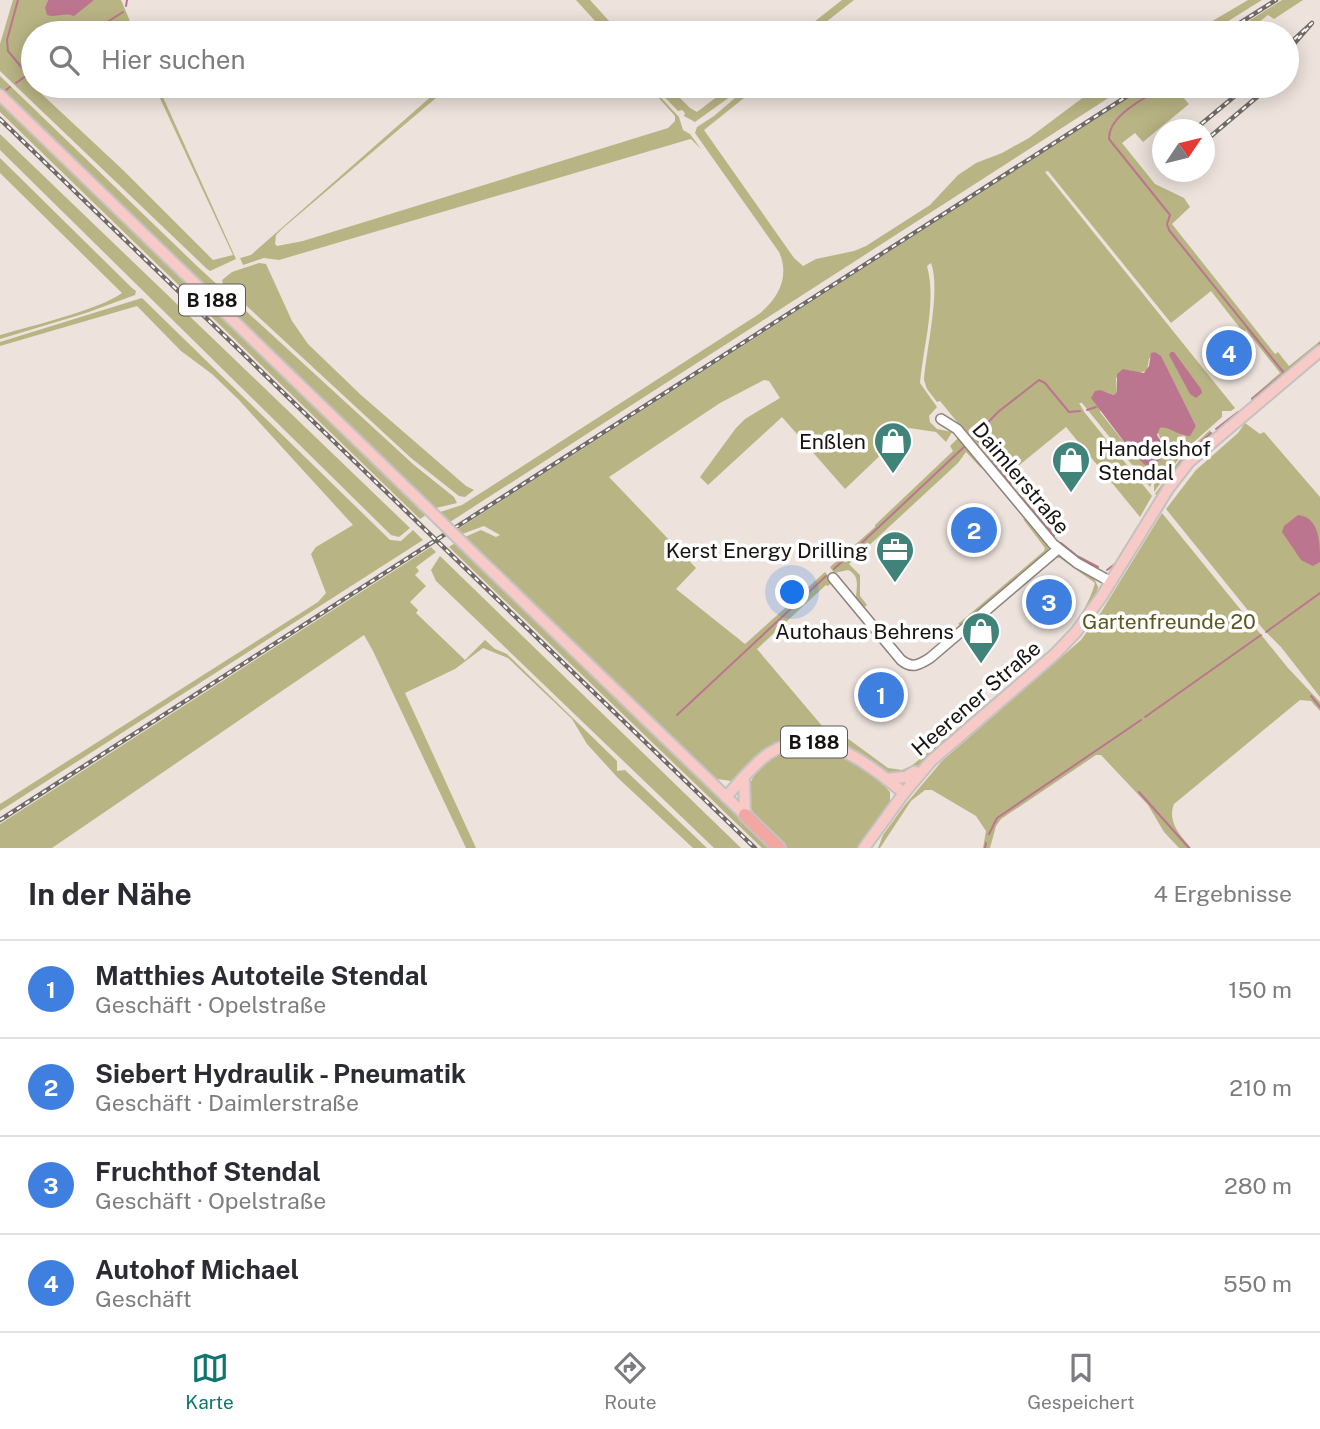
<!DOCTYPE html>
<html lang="de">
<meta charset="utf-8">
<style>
:root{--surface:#fff;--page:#f7f7f7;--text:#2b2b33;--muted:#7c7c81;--line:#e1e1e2;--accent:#0f766e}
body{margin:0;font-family:"Public Sans",sans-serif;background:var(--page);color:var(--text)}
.compass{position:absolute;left:1152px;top:119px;width:63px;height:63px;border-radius:50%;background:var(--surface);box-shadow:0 4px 18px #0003;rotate:55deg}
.you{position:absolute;left:793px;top:593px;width:24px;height:24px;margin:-18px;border:5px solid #fff;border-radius:50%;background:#1a73e8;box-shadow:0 0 0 10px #1a73e833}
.badge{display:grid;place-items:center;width:46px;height:46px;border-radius:50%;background:var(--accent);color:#fff;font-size:23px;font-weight:700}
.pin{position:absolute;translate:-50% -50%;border:4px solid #fff;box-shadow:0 2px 7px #0006}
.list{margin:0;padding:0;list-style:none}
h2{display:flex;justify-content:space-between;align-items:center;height:91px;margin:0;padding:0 28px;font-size:30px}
h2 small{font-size:23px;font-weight:400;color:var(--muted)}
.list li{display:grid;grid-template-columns:46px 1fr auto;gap:21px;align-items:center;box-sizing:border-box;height:98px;padding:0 28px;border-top:2px solid var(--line)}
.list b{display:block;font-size:26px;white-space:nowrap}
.list p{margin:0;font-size:23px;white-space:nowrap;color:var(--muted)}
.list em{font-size:23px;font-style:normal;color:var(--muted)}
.icon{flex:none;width:38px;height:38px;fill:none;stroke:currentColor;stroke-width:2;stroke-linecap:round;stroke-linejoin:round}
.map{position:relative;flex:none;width:1320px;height:848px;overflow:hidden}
.search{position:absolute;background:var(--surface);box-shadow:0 4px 18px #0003;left:21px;right:21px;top:21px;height:77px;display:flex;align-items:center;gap:18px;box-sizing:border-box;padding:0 24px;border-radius:38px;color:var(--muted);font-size:26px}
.sheet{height:483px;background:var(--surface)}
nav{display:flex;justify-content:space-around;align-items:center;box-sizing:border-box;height:98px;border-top:2px solid var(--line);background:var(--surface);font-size:19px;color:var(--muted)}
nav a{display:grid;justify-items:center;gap:4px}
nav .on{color:var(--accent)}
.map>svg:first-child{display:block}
</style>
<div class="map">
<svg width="1320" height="848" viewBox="0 0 1320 848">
<rect width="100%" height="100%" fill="#ede2dc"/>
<!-- green -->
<g fill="#b9b484" fill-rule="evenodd">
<path d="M13,0h35l-3,7 24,7 25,-14h27l14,33 -11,-9 -19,9h-72l-2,51 92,86 90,90 20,-5 -75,-161 -2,-8h2l78,173 -26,12 -4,-3 -206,-197v-27z"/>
<path d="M576,0h14l30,33h-14z"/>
<path d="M842,0h12l-42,33h-12z"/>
<path d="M1248,0h14l-53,33h-25l25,-10z"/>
<path d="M1282,0h21l-29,19 -6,-4 -23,18h-15z"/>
<path d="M0,76l198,191 216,198 40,32 3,6 -21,5 -15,-12 -421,-406z"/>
<path d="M443,86h7l-167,142 -7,7 -1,9 2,2 26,-5 365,-113 7,-7v-5l-27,-30h2l29,31 4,13 7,4 11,15 -10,-10 -4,1 -408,120 -15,-2 -21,7 -3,-7 11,-3z"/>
<path d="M654,86h14l22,22 7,4 34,-26h14l-50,36 -11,-6 1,-3 -3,-3 -4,1z"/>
<path d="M749,86h10l-55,44 90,128 9,8 13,-7 38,-8 12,-5 64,-41 28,-30 18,-12 26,-10 27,-15 52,-39 23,-13h23l-677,436 -10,-10 22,-7 297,-191c20,-16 31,-38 20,-62l-84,-119 2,-6 17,-11z"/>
<path d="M1147,86h39l-5,4v5l8,9 -46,38 -8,-9 -13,10 33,41 29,14 6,9 -18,17 103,130 3,-2 11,14 31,-25v7l-66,54 -3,-4 29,-25 -34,-43 -3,2 -32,-41 -40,32 -123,-152 -3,1 190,236 -4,3h-9v6l-36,32 -32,43v-8l5,-7 -4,-2 -5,12 -68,-84h-3l6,10 67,83 -12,21 -74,-90 -59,48 6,11 43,49 -5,2 -33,-41 1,-2 -5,-6 -2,1 -72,-88 -3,1 -10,-13 -3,-9c2,-29 17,-91 7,-117l-4,3c10,36 -4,81 -7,117l17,24 -8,9 1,6 7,7 15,3 -6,10 -10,-10 -27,-4 -64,61 -63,-72 -74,68 -8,-8 36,-49 9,-9 35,-21 -11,-17 -5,-1 -44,23 -111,74 87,91 -20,21 69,55 80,-72 8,9 -5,5 -2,-1 -69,64 66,78 24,11 41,30 14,2 9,-4c30,-23 58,-47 87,-72 37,-31 84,-63 97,-111l-35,-25h-3l-21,17 -1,-2 20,-16 5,-1 34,22 4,9 -2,10 -31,44 -134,116 -20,14 -18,4 -13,-5 -42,-27 -31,-6 -76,44 -14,-2 -68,-61 -184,-181 16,-7 15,7 4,-2 -16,-9 -22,8 -4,-5zM1155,352l6,5 35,69 -11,11c-8,-5 -20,-14 -28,-7l6,16 -25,14 -38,-48 6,-20 8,3 3,-2 -1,-15 13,-8 8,3 10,-2 2,-12z"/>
<path d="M0,101l414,400 12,14 -6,4 -420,-407z"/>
<path d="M0,134l410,394 -11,9 -8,-2 -391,-385z"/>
<path d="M0,158l132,130 4,3 -1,4 -49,18 -86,26v-4c28,-8 101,-26 122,-42l-122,-120z"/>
<path d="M259,263l7,1 26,57 16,23 53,51 105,91 8,4 -9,7 -6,-1 -48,-38 -188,-174 -1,-4 10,-8z"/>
<path d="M142,298l248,242 11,1 12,-11 10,10 -423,271v-7l318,-202 8,-9 -15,-39 5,-7 37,-22 -115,-126 -26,-25 -31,-23 -44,-45 -137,40v-4z"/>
<path d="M1245,423l15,11 4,-2 56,65v200l-39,-50 -18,-18 -97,-120 30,-39 42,-37z"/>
<path d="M1210,430l2,6 -54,60 -3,-2 28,-39z"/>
<path d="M958,438l25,27 -2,3 -15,-16 -8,11 -109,101 11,11v21l7,9 -4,3 -7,-9c0,-11 5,-23 -8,-29l-14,3 -4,-6 45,-40v-2l78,-74 -3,-5z"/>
<path d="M1162,513l126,155 32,34v9l-9,-10 -11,-1 -126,104c-7,18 6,31 17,44h-12l-15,-16 -16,-27 -47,-50h-5l-95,64 -5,7 -6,22h-7l3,-17 -10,-15 -44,-26h-7l-14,11 -31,47h-2l5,-13 21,-29 38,-45 139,-121 19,-26z"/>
<path d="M1027,518l20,25 2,4 -2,5 -87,73 -2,-1 86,-73 1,-3 -22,-29z"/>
<path d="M455,543l276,267 42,38h-11l-313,-301z"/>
<path d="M431,547l5,5 -20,15 3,4 -4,4 11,11 -16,16 8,8 -2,3 49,47 20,-20 10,9 12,5 110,107v10l8,-1 82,78h-14l-75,-70 -31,-34 -15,-25 -64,-61 -25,-10 -28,21 -50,24 71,155h-10l-93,-197 -9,-16 -312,213h-52v-24z"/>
<path d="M440,556l301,292h-27l-278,-267 -5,-11z"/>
<path d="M802,747c8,0 16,0 23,1 23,5 51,27 65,44v12l-30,44h-75c-22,-21 -54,-48 -26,-78 12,-13 26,-20 43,-23z"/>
</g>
<!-- water -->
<g fill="#bc758f">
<path d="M48,0h46l-20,16c-11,-4 -17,2 -27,-1l-2,-8z"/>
<path d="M1155,352l6,4 35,70 -6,10c-11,1 -19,-10 -30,-8l-3,7 10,16c-5,9 -12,14 -22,14l-14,-14 -40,-53 4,-7 5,-1 14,5 3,-3v-18l6,-5 21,4 5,-7 2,-13z"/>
<path d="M1171,352h3l27,37 1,4 -6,5 -6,-4 -21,-39z"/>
<path d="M1298,515c22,2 22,29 22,47l-7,4 -12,-6 -19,-28 2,-6z"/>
</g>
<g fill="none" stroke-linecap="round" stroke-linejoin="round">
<!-- stream -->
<g stroke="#bc758f" stroke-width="2">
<path d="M18,0l-11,40 1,11 20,24"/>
<path d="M126,6l1,-6"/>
<path d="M90,33l33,-21"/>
<path d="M16,83l17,-12"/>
<path d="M1164,86c-18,12 -56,29 -55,53l61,76 -3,9 2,6 115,143"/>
<path d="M6,90l4,-3"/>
<path d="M1252,399l68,-55"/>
<path d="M1087,410l9,-3"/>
<path d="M1216,429l22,-17"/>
<path d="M973,438l25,-26 41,-32 6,3 24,29 11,-1"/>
<path d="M976,438l37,50"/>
<path d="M1159,493l24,-34 28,-26"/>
<path d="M1019,495l35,41"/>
<path d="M1061,543l16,13 21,11"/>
<path d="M834,569l131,-123"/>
<path d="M1107,570l8,-6"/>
<path d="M1266,632l54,-39"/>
<path d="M1311,696l9,11"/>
<path d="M677,715l149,-139"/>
<path d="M1145,717l116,-82"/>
<path d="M1139,792l50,56"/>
<path d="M989,834l8,-16 144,-98"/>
<path d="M985,848l1,-5"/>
</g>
<defs>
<g id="minor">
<path d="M941,419l16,10 96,115 24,19 34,19"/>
<path d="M833,578l68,82c11,9 18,5 29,-2l128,-109"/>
</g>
<g id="major">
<path d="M0,95l424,410"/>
<path d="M469,549l276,266"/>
<path d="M744,778l1,37"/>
<path d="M886,779l20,-2 8,-5 6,1"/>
<path d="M726,797c13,-15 27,-32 42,-43 49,-33 99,9 136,39"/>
<path d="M864,848l40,-55 27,-32 124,-107 21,-22 26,-36 66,-107 21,-27 131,-111"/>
</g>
<path id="highway" d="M745,815l34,33"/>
</defs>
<!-- minor casing -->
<use href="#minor" stroke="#8c827d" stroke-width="12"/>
<!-- major casing -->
<use href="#major" stroke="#c2c2c1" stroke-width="14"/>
<!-- highway casing -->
<use href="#highway" stroke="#c2c2c1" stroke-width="16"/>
<!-- minor -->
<use href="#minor" stroke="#fff" stroke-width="9"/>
<!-- major -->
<use href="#major" stroke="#f8cac7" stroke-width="10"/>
<!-- highway -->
<use href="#highway" stroke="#f3a7a2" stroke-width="12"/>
<defs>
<g id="rail">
<path d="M1224,33l52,-33"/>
<path d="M1287,46l25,-23 -25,29"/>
<path d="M0,119l755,729"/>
<path d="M1194,130l53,-44"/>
<path d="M1204,142l66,-56"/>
<path d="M0,820l1143,-734"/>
</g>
</defs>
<!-- rail casing -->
<use href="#rail" stroke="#706a66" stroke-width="4.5"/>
<!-- rail -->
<use href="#rail" stroke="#fff" stroke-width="2" stroke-dasharray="5" stroke-linecap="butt"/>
<defs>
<path id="major-bridge" d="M424,505l45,44"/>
</defs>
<!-- major-bridge casing -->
<use href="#major-bridge" stroke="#c2c2c1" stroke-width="14" stroke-linecap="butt"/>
<!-- major-bridge -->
<use href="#major-bridge" stroke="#f8cac7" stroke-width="10"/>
</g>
<!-- icons -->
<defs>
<symbol id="shop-pin" viewBox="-11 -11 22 30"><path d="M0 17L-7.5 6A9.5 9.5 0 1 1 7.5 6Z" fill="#408479" stroke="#fff"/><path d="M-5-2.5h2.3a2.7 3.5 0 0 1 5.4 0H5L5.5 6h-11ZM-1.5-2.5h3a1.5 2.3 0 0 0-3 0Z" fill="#fff"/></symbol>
<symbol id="office-pin" viewBox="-11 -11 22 30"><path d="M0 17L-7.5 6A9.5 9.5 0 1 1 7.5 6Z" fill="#408479" stroke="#fff"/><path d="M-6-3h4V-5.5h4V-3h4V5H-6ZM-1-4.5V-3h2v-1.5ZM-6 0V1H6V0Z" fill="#fff"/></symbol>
</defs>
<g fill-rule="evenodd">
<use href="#shop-pin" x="871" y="419" width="44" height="60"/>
<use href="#shop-pin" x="1049" y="438" width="44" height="60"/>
<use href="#office-pin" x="873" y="528" width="44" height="60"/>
<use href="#shop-pin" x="959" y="609" width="44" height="60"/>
</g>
<g text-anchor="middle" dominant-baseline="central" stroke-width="7" stroke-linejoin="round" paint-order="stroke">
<!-- shield labels -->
<g fill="#fff" stroke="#5c5a58" stroke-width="2">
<rect x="179" y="284.5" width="66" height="31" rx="5"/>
<rect x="781" y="726.5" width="66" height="31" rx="5"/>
</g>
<g font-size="19" font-weight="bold" fill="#161311">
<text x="212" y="300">B 188</text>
<text x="814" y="742">B 188</text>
</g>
<!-- poi labels -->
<g font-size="21" fill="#161311" stroke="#fff" text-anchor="end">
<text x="866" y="441">Enßlen</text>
<text x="1098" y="448" text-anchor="start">Handelshof<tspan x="1098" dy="24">Stendal</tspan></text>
<text x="868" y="550">Kerst Energy Drilling</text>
<text x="954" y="631">Autohaus Behrens</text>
</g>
<!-- street labels -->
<g font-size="21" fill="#161311" stroke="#fff">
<text transform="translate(1021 478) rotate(50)">Daimlerstraße</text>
<text transform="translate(976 698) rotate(-41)">Heerener Straße</text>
</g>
<!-- park labels -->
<g font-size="21" fill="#5e5720" stroke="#fff">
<text x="1169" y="621">Gartenfreunde 20</text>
</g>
</g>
</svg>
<svg class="compass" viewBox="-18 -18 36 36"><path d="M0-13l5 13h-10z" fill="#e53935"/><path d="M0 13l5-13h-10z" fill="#7c7c81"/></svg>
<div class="you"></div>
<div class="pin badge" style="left:881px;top:695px;background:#3f7fe0">1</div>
<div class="pin badge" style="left:974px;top:530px;background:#3f7fe0">2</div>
<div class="pin badge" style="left:1049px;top:602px;background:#3f7fe0">3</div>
<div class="pin badge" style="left:1229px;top:353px;background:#3f7fe0">4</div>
<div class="search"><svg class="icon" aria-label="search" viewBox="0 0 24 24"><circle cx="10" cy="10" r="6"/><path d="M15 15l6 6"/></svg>Hier suchen</div>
</div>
<section class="sheet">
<h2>In der Nähe<small>4 Ergebnisse</small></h2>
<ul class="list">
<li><span class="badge" style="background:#3f7fe0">1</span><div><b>Matthies Autoteile Stendal</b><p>Geschäft · Opelstraße</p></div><em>150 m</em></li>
<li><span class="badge" style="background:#3f7fe0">2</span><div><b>Siebert Hydraulik - Pneumatik</b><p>Geschäft · Daimlerstraße</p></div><em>210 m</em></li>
<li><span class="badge" style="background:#3f7fe0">3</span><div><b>Fruchthof Stendal</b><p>Geschäft · Opelstraße</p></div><em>280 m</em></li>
<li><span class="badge" style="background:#3f7fe0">4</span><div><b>Autohof Michael</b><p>Geschäft</p></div><em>550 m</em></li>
</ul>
</section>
<nav>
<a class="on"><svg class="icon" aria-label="map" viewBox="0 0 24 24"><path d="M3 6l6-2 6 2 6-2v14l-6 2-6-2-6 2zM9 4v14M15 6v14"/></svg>Karte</a>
<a><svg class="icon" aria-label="directions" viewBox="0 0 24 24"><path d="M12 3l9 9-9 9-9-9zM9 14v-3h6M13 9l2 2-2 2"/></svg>Route</a>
<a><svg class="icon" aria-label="saved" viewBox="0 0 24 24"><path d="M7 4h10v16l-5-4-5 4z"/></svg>Gespeichert</a>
</nav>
